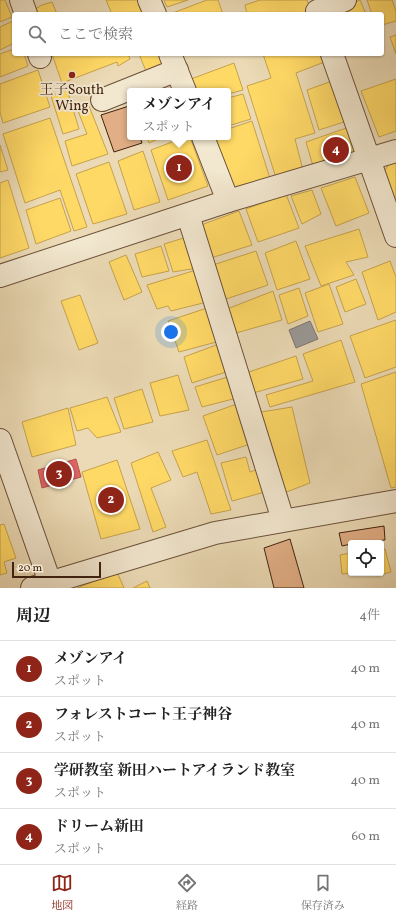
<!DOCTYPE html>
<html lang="ja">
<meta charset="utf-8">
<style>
:root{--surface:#fff;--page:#f2f2f2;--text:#222;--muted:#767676;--line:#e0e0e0;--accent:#8f2418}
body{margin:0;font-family:Vollkorn,"Noto Serif JP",serif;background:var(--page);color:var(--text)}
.controls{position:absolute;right:12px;bottom:12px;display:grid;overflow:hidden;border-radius:4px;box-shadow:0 1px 3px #0004}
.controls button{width:36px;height:36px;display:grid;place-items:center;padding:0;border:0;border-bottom:1px solid var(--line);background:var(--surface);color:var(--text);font:20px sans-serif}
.scale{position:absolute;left:12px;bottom:10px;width:89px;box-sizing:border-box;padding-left:4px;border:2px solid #422310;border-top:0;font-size:11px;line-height:14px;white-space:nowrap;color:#422310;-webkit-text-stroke:3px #f2e7cf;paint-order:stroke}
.you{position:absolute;left:171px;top:332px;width:14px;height:14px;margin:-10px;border:3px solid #fff;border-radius:50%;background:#1a73e8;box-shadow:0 0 0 6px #1a73e833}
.badge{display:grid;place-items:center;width:26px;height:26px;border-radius:50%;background:var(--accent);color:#fff;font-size:13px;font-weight:700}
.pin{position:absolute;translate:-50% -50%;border:2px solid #fff;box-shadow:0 1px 4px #0006}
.popup{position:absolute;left:127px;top:88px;width:104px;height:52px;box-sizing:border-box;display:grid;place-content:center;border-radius:4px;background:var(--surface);filter:drop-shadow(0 1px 3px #0005);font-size:13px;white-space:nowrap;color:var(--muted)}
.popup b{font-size:15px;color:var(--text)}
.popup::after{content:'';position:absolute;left:50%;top:100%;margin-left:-8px;border:8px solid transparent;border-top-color:var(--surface)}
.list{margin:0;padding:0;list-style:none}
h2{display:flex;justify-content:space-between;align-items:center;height:52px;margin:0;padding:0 16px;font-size:17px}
h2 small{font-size:13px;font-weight:400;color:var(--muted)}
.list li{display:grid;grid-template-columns:26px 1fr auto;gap:12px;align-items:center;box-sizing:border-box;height:56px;padding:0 16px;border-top:1px solid var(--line)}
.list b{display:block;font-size:15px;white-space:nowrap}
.list p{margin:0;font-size:13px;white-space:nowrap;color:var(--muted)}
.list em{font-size:13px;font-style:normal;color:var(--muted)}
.icon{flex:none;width:22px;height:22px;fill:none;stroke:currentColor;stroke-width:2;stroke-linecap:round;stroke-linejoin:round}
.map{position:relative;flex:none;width:396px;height:588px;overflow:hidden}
.search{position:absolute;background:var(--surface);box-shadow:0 1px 3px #0004;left:12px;right:12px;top:12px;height:44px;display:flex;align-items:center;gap:10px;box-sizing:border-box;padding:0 14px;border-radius:4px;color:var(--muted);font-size:15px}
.sheet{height:276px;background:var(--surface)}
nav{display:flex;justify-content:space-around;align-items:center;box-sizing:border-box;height:56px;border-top:1px solid var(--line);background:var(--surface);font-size:11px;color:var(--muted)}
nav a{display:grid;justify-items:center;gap:2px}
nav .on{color:var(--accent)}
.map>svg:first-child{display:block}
</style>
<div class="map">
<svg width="396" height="588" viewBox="0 0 396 588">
<rect width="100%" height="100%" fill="#ebdab5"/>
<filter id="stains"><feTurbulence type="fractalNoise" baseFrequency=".005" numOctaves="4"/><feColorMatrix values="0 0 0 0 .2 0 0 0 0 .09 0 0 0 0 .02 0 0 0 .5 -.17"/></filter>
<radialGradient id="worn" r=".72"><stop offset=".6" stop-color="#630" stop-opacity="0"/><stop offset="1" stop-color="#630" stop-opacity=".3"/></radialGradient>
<!-- homes -->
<g fill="#ffd966" stroke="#c6a24c">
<path d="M0,0h5l7,17 -12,5z"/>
<path d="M106,0h38l5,14h-37z"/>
<path d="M164,0h24l-21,7z"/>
<path d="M207,0h11l5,14h-53z"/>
<path d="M260,0h47l5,14h-65l-2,-9z"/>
<path d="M360,0l6,14h-38z"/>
<path d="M367,0h25l4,11v10l-14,4v-11h-10z"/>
<path d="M52,2l5,12h-20l-2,-5 7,-4z"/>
<path d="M13,21l1,22 -14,7v-23z"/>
<path d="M396,35v19l-6,-17z"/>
<path d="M14,49v5h10l4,12 -28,11v-23z"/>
<path d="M52,54h76l2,5 -12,7 -1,-4 -55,21z"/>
<path d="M139,54h27l4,11 -22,11z"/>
<path d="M263,54h61l3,7 -31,12 19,60 -20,6 9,35 -27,7 -30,-95 24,-8z"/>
<path d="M234,63l9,27 -15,4v-3h-34l-3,-12z"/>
<path d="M38,70l12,37 -47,16 -3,-11v-28z"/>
<path d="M396,79v52l-17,6 -18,-46z"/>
<path d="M335,80l15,40 -31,10 -12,-40z"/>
<path d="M67,89l12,40 -16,5 -12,-38z"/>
<path d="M243,94l8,25 -23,7v-28z"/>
<path d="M89,106l19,48 -36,12 -7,-25 22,-7 -9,-23z"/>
<path d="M50,118l37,109 -13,4 -14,-41 -35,13 -22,-69z"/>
<path d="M252,121l20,64 -42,12 -21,-60h19v-8z"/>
<path d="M355,125l11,33 -51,15 -9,-31z"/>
<path d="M147,137h15l-13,6z"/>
<path d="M185,137h5l18,49 -40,14 -17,-50z"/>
<path d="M0,145l8,25 -8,2z"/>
<path d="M143,151l17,51 -26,8 -16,-49z"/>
<path d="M109,162l18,52 -34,10 -17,-50z"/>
<path d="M396,162v36l-5,2 -9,-24 6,-11z"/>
<path d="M355,177l14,36 -33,13 -15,-38z"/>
<path d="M8,180l21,68 -29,10v-75z"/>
<path d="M312,190l9,24 -19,10 -11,-28z"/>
<path d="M286,194l13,34 -41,14 -12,-33z"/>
<path d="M60,198l11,33 -35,13 -10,-34z"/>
<path d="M239,211l13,34 -41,13 -10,-33z"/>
<path d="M359,229l9,28 -22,5 8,13 -33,11 -16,-40z"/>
<path d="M187,237l10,31 -24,4 -9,-28z"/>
<path d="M296,241l14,38 -33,11 -12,-37z"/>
<path d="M161,246l8,25 -27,6 -7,-23z"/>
<path d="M256,251l12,34 -42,14 -13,-34z"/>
<path d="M126,255l16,37 -18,8 -15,-38z"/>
<path d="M390,261l6,16v35l-18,8 -16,-48z"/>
<path d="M196,270l11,32 -36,9 -3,-5 -11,3 -10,-24z"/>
<path d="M356,279l10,25 -21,8 -9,-25z"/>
<path d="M329,284l14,40 -25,8 -13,-39z"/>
<path d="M299,288l9,28 -20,8 -9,-29z"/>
<path d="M273,291l9,29 -46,13 -9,-24z"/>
<path d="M80,295l18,48 -19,7 -18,-49z"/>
<path d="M207,308l13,33 -41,11 -11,-31z"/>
<path d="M396,320v47l-31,11 -15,-42z"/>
<path d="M341,340l14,42 -85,25 -4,-12 47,-14 -10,-27z"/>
<path d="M219,344l10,27 -37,12 -8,-26z"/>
<path d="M296,356l7,23 -50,14 -7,-20z"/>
<path d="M396,372v115l-5,1 -30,-104z"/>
<path d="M178,375l11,35 -29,6 -10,-33z"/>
<path d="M231,376l6,22 -35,9 -7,-20z"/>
<path d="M142,389l11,33 -29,7 -10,-31z"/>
<path d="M107,397l14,35 -24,6 -9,-10 -11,3 -7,-23z"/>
<path d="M237,404l13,40 -33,11 -14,-39z"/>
<path d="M292,407l18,76 -29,11 -26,-81z"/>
<path d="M68,408l8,37 -44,12 -10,-35z"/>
<path d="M207,440l24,70 -20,4 -14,-42 -14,5 -11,-26z"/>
<path d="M158,452l13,28 -20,8 15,39 -13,5 -22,-69z"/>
<path d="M246,457l4,15 8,-3 7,23 -33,9 -11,-38z"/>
<path d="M117,460l23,69 -39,10 -19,-67z"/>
<path d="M4,524l12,34 -12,4 3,11 -7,2v-50z"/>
<path d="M381,549h4l6,23 -14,4 -1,-3h5z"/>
<path d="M351,553v20l-9,1 -2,-19z"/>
<path d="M117,572l7,16h-47z"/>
<path d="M147,581l3,7h-17z"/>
</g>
<!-- shops -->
<path fill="#e06666" stroke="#b1524c" d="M76,459l5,18 -39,11 -4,-18z"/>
<!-- industry -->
<path fill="#999" stroke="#7f7670" d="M310,321l8,18 -22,9 -7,-18z"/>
<!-- building -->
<g fill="#e2af86" stroke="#422310">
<path d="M129,106l1,4v27h10l2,6 -28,9 -13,-37z"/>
<path d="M384,526l1,14 -34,3v1l-9,2 -3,-13z"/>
<path d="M290,539l14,49h-30l-10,-40z"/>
</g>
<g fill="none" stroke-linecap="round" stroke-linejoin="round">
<defs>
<g id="minor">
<path d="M21,0l5,14"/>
<path d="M149,0l6,14"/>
<path d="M317,11l28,-11"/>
<path d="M39,54l1,3"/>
<path d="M170,54l15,37"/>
<path d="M332,54l64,182"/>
<path d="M102,100l75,-30"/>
<path d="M203,137l25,64"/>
<path d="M188,215l95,305"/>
<path d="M0,276l228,-75 168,-50"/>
<path d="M0,440l52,148"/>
<path d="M32,588l183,-55 181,-32"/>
</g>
</defs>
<!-- minor casing -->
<use href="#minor" stroke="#6c5139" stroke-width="24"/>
<!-- minor -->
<use href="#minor" stroke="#f2e7cf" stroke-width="22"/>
</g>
<!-- markers -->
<circle fill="#8f2418" stroke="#f2e7cf" stroke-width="1.5" cx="72" cy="75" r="4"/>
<g text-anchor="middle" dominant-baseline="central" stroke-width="4" stroke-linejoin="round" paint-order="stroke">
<!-- poi labels -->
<g font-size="14" fill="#422310" stroke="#f2e7cf">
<text x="72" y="90">王子South<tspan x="72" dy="16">Wing</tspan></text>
</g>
</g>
<rect width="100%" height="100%" filter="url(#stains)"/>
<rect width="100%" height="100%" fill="url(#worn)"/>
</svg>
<div class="controls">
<button><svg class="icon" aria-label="locate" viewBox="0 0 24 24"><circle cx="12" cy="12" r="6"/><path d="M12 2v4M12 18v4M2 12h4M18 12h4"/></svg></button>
</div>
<div class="scale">20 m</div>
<div class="you"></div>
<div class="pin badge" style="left:179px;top:168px">1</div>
<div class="popup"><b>メゾンアイ</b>スポット</div>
<div class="pin badge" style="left:111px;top:500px">2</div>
<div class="pin badge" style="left:59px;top:474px">3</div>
<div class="pin badge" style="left:336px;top:150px">4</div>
<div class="search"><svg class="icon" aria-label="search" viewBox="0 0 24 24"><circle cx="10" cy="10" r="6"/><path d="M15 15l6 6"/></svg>ここで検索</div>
</div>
<section class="sheet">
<h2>周辺<small>4件</small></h2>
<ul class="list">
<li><span class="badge">1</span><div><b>メゾンアイ</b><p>スポット</p></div><em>40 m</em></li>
<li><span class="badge">2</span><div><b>フォレストコート王子神谷</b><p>スポット</p></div><em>40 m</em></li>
<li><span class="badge">3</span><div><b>学研教室 新田ハートアイランド教室</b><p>スポット</p></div><em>40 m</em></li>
<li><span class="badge">4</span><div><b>ドリーム新田</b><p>スポット</p></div><em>60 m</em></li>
</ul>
</section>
<nav>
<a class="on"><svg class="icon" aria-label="map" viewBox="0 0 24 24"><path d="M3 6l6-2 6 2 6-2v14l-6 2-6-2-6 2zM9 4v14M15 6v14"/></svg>地図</a>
<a><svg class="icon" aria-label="directions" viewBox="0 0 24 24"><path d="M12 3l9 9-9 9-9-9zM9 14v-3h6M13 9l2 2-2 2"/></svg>経路</a>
<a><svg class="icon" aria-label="saved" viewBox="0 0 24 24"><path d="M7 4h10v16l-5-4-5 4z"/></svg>保存済み</a>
</nav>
